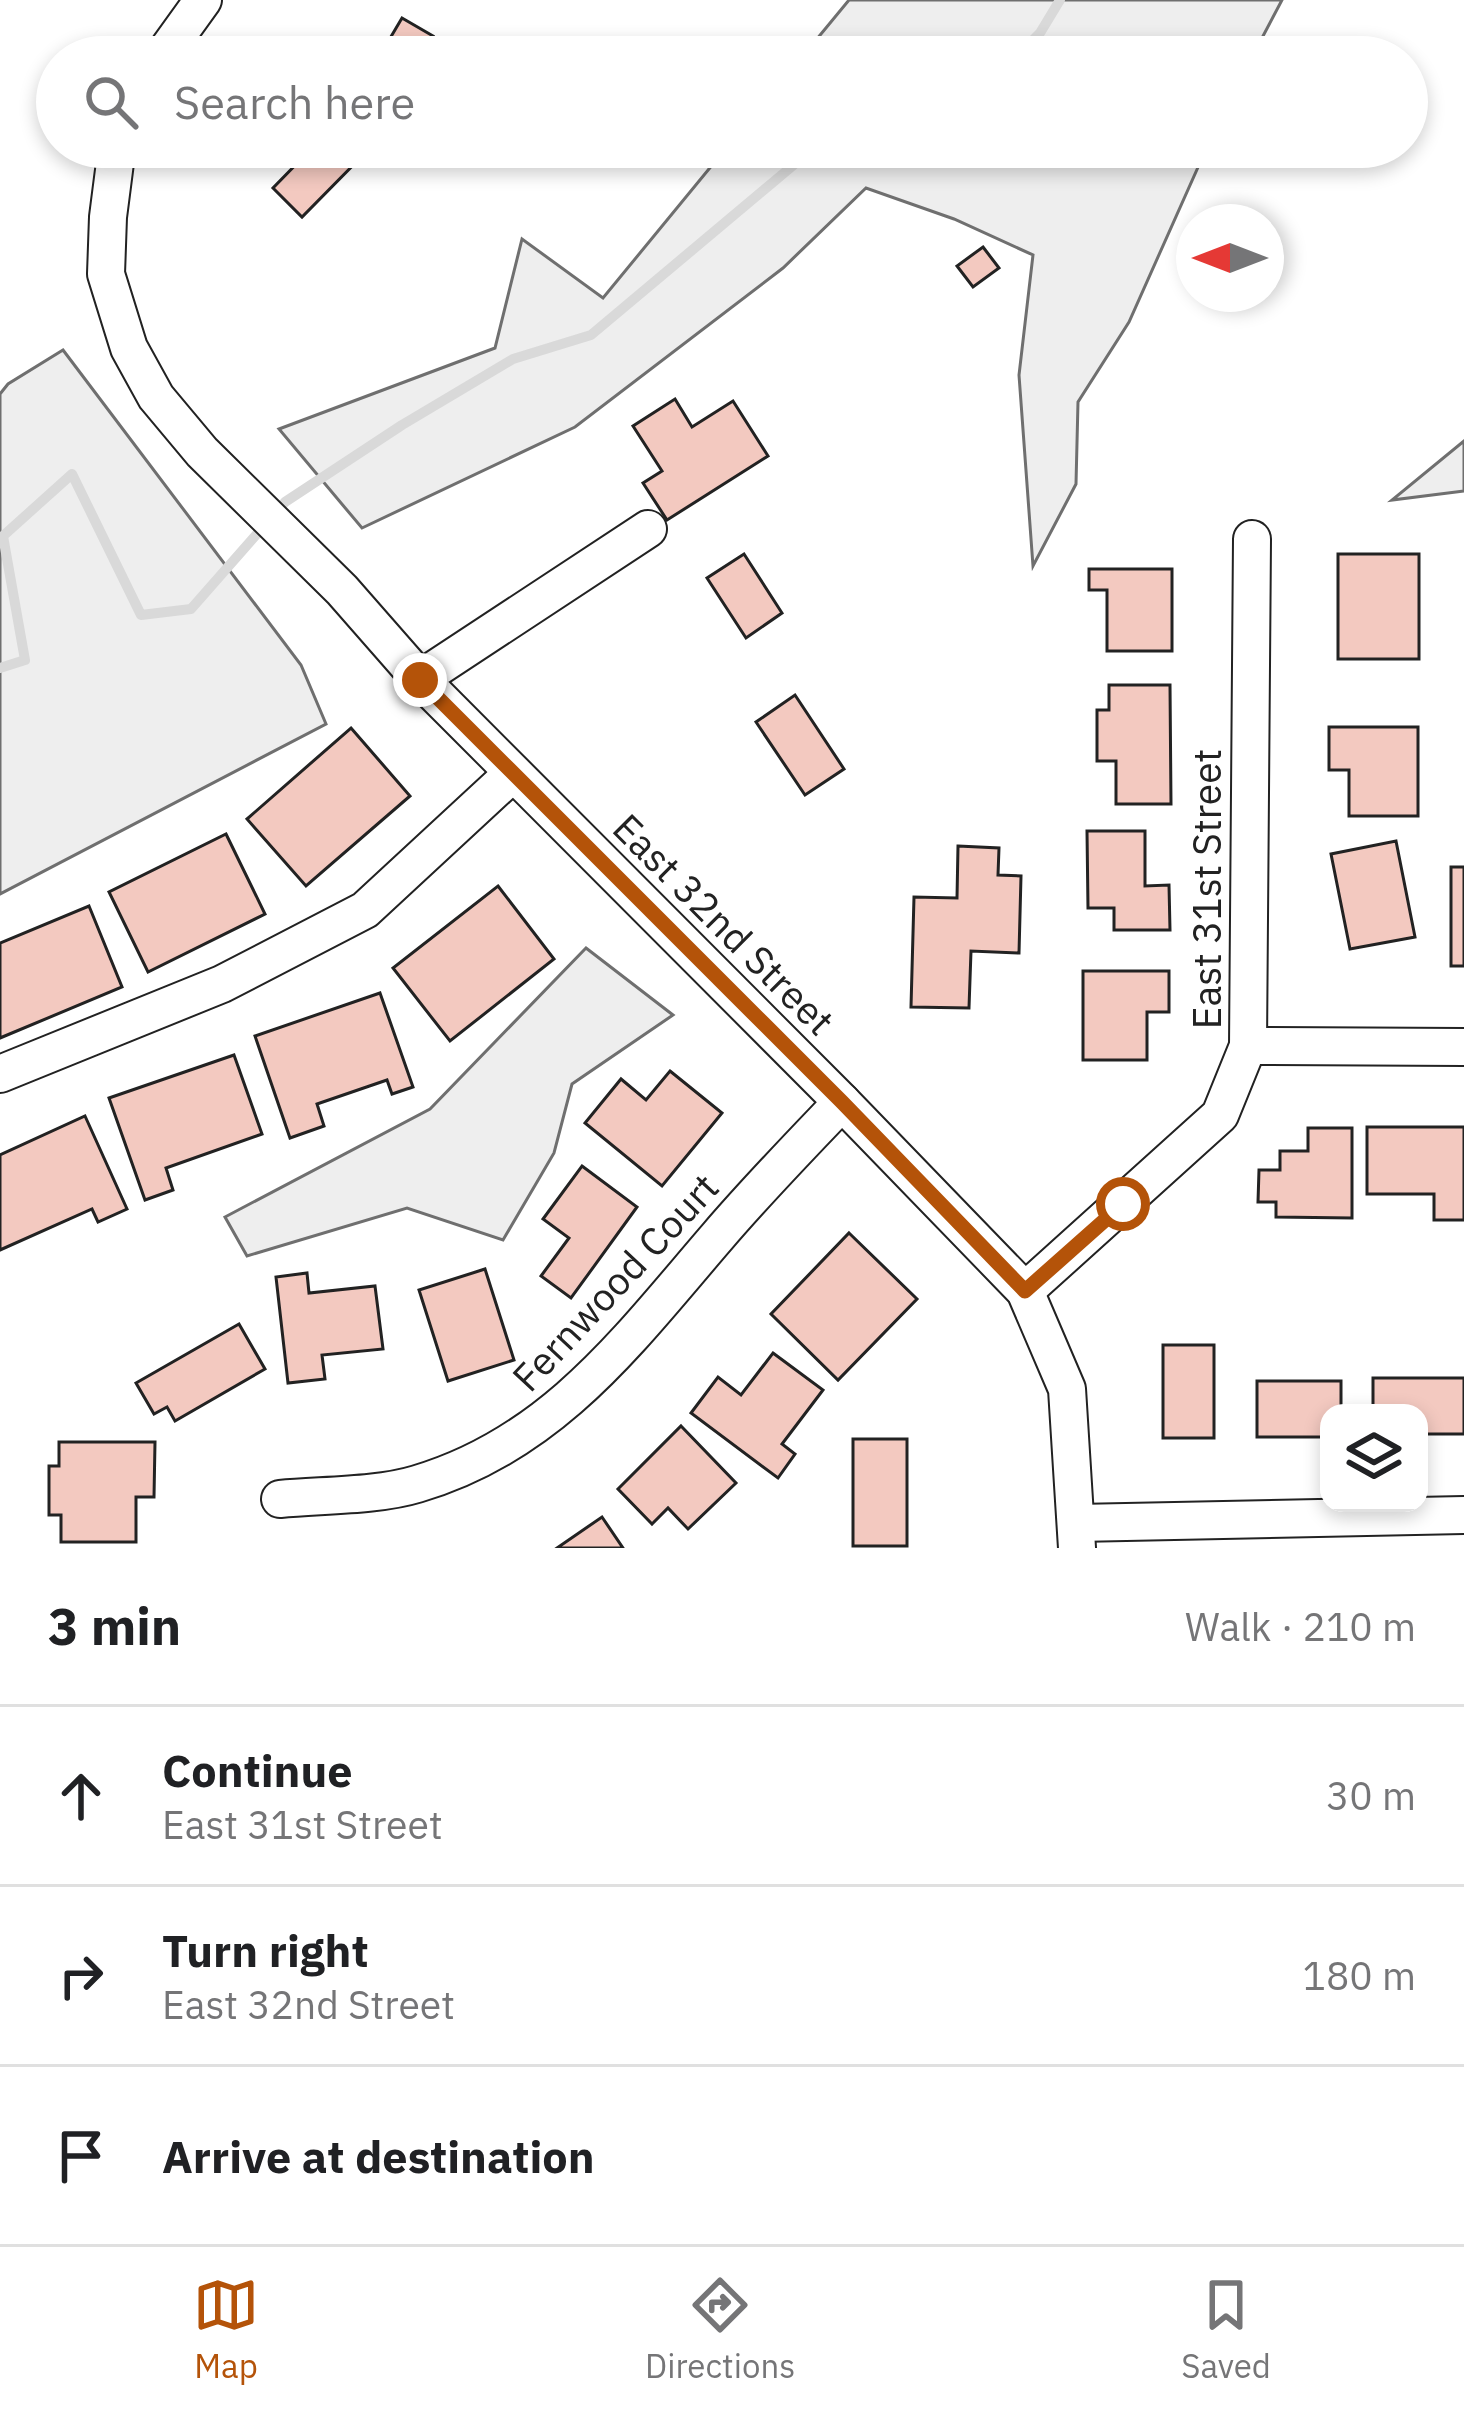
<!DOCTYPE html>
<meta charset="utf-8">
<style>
:root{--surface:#fff;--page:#f6f6f6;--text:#202124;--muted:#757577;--line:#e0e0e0;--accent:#b45309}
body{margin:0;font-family:"IBM Plex Sans",sans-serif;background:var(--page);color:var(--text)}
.controls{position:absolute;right:36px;bottom:36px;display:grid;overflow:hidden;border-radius:24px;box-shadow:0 6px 18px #0003}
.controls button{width:108px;height:108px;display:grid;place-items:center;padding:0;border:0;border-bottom:3px solid var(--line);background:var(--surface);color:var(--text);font:60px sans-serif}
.compass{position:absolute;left:1176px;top:204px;width:108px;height:108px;border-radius:50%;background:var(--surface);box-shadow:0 6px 18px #0003;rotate:270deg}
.stop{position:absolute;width:36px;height:36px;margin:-27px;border:9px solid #b45309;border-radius:50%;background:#fff}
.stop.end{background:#b45309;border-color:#fff;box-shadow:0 3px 12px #0008}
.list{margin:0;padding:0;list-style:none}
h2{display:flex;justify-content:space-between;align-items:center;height:156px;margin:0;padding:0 48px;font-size:51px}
h2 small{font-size:39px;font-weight:400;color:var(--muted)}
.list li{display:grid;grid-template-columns:78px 1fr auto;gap:36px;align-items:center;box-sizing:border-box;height:180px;padding:0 48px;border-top:3px solid var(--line)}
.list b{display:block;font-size:45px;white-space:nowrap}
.list p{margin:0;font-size:39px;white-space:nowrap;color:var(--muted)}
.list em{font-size:39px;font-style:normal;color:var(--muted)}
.icon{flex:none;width:66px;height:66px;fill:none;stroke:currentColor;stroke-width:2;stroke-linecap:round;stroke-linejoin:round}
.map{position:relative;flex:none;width:1464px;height:1548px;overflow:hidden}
.search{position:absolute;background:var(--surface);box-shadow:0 6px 18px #0003;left:36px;right:36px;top:36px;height:132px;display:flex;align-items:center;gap:30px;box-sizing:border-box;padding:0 42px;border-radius:66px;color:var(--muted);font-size:45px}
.sheet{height:696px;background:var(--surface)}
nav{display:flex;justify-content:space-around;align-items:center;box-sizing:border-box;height:168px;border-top:3px solid var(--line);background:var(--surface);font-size:33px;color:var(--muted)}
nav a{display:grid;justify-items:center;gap:6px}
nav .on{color:var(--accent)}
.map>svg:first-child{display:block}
</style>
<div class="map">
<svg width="1464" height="1548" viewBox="0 0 1464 1548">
<rect width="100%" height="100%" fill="#fff"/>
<!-- green -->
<g fill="#eee" stroke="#6f6f6f" stroke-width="3">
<path d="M849,0h433l-30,57h-450z"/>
<path d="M727,147h480l-78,175 -51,80 -2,82 -43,82 -14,-191 14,-120 -79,-36 -88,-31 -83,80 -208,159 -213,101 -83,-99 216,-81 27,-109 81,59z"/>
<path d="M63,350l238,315 25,59 -326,170v-500l8,-10z"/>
<path d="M1464,441v50l-72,9z"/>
<path d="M586,948l87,67 -101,69 -18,69 -51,87 -96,-32 -160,48 -22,-39 205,-108z"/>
</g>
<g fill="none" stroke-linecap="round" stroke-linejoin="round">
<!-- stream -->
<g stroke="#d9d9d9" stroke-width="10">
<path d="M1016,57l24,-24 20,-33"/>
<path d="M0,668l25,-8 -22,-124 69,-62 69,141 50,-6 94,-107 117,-77 111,-66 78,-24 224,-188"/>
</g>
</g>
<!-- building -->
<g fill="#f3c9c0" stroke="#222" stroke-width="3">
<path d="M402,18l31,18 -13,21h-41z"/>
<path d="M313,147h58l-69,70 -29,-29z"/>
<path d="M983,247l16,21 -26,19 -16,-21z"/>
<path d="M675,399l17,28 41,-26 35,55 -101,64 -24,-37 19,-12 -29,-45z"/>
<path d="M744,554l38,59 -36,25 -39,-60z"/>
<rect x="1338" y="554" width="81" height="105"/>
<path d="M1089,569h83v82h-65v-61h-18z"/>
<path d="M1109,685h61l1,119h-55v-43h-19v-51h12z"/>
<path d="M795,695l49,74 -39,26 -49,-73z"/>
<path d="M1329,727h89v89h-69v-46h-20z"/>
<path d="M351,728l59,68 -104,90 -59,-67z"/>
<path d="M1087,831h58v55l24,-1 1,45h-56v-22h-26z"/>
<path d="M226,834l39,80 -117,58 -39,-80z"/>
<path d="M1396,841l19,96 -65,12 -19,-95z"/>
<path d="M958,846l41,2 -1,27 23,1 -2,77 -48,-2 -2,57 -58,-1 3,-110 43,1z"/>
<rect x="1451" y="867" width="13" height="99"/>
<path d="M498,886l56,73 -104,82 -57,-73z"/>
<path d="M89,906l33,81 -122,51v-95z"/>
<path d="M1083,971h86v41h-22v48h-64z"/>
<path d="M380,993l33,94 -21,7 -5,-14 -70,24 7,22 -34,12 -35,-102z"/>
<path d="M234,1055l28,79 -96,34 7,22 -28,10 -36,-102z"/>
<path d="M670,1071l52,42 -60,73 -77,-63 36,-44 25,21z"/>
<path d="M85,1116l42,93 -29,13 -6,-13 -92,41v-95z"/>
<path d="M1367,1127h97v93h-30v-26h-67z"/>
<path d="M1308,1128h44v90l-76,-1v-15h-18l1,-32h21v-19h28z"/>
<path d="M582,1166l55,41 -66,91 -30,-22 28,-38 -26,-19z"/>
<path d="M849,1233l68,66 -79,81 -67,-66z"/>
<path d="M485,1269l29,91 -66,21 -29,-91z"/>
<path d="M307,1273l2,20 66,-7 8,63 -61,6 3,24 -37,4 -12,-106z"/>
<path d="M239,1324l26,45 -90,52 -8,-14 -13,7 -18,-31z"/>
<rect x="1163" y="1345" width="51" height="93"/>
<path d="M773,1353l50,37 -41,54 13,10 -17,24 -87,-65 27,-36 23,18z"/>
<path d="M1373,1378h91v56h-45v-21h-46z"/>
<path d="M1257,1381h84v32h-12v24h-72z"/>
<path d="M681,1426l55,57 -48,46 -20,-21 -16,16 -34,-35z"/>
<rect x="853" y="1439" width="54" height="107"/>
<path d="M59,1442h96l-1,55h-18v45h-75v-27h-12v-49h10z"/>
<path d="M602,1517l21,31h-66z"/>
</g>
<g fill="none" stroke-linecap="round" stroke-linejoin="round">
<defs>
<g id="minor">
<path d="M162,57l41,-57"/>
<path d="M117,147l-9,70 -2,57 23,74 27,49 46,55 140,138 78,89 422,423 183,189 42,98 10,159"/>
<path d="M420,679l228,-150"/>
<path d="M1248,1046l216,1"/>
<path d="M0,1074l222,-90 143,-74 148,-137"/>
<path d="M1025,1291l195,-176 28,-69 4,-507"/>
<path d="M280,1499c42,-4 98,-3 137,-15 136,-40 212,-145 300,-247 40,-47 83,-91 125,-135"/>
<path d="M1077,1523l387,-8"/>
</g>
</defs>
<!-- minor casing -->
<use href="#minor" stroke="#222" stroke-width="40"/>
<!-- minor -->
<use href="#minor" stroke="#fff" stroke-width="36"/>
</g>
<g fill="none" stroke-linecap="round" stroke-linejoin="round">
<!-- route -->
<path stroke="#b45309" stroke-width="15" d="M420,680l422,422 183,189 98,-87"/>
</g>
<g text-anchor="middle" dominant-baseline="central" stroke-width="9" stroke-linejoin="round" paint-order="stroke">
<!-- street labels -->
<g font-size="39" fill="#222" stroke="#fff">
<text transform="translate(1206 889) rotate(-90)">East 31st Street</text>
<text transform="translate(724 924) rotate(45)">East 32nd Street</text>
<text transform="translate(615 1282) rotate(-47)">Fernwood Court</text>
</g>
</g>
</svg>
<div class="controls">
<button><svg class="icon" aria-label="layers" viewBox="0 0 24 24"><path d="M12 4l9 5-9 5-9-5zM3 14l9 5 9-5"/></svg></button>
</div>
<svg class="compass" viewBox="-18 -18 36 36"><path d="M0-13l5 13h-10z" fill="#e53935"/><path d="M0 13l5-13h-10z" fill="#757577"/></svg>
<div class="stop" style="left:1123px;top:1204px"></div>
<div class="stop end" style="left:420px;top:680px"></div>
<div class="search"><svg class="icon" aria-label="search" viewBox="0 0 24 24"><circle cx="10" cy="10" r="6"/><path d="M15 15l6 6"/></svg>Search here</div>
</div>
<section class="sheet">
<h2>3 min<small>Walk · 210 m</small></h2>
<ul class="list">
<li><svg class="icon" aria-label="ahead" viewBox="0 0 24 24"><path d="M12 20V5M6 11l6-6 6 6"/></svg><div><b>Continue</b><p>East 31st Street</p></div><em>30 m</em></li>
<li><svg class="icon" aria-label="right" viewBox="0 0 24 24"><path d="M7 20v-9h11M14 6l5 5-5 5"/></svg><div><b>Turn right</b><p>East 32nd Street</p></div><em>180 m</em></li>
<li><svg class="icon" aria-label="arrive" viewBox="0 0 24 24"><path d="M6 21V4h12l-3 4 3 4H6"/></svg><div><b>Arrive at destination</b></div></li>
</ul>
</section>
<nav>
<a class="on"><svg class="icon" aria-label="map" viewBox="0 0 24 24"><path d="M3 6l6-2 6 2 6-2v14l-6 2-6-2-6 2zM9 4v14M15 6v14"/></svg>Map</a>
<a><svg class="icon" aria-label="directions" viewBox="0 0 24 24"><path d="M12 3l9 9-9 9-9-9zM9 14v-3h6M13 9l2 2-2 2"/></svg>Directions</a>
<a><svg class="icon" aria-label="saved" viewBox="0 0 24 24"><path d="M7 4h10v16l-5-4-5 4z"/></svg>Saved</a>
</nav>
